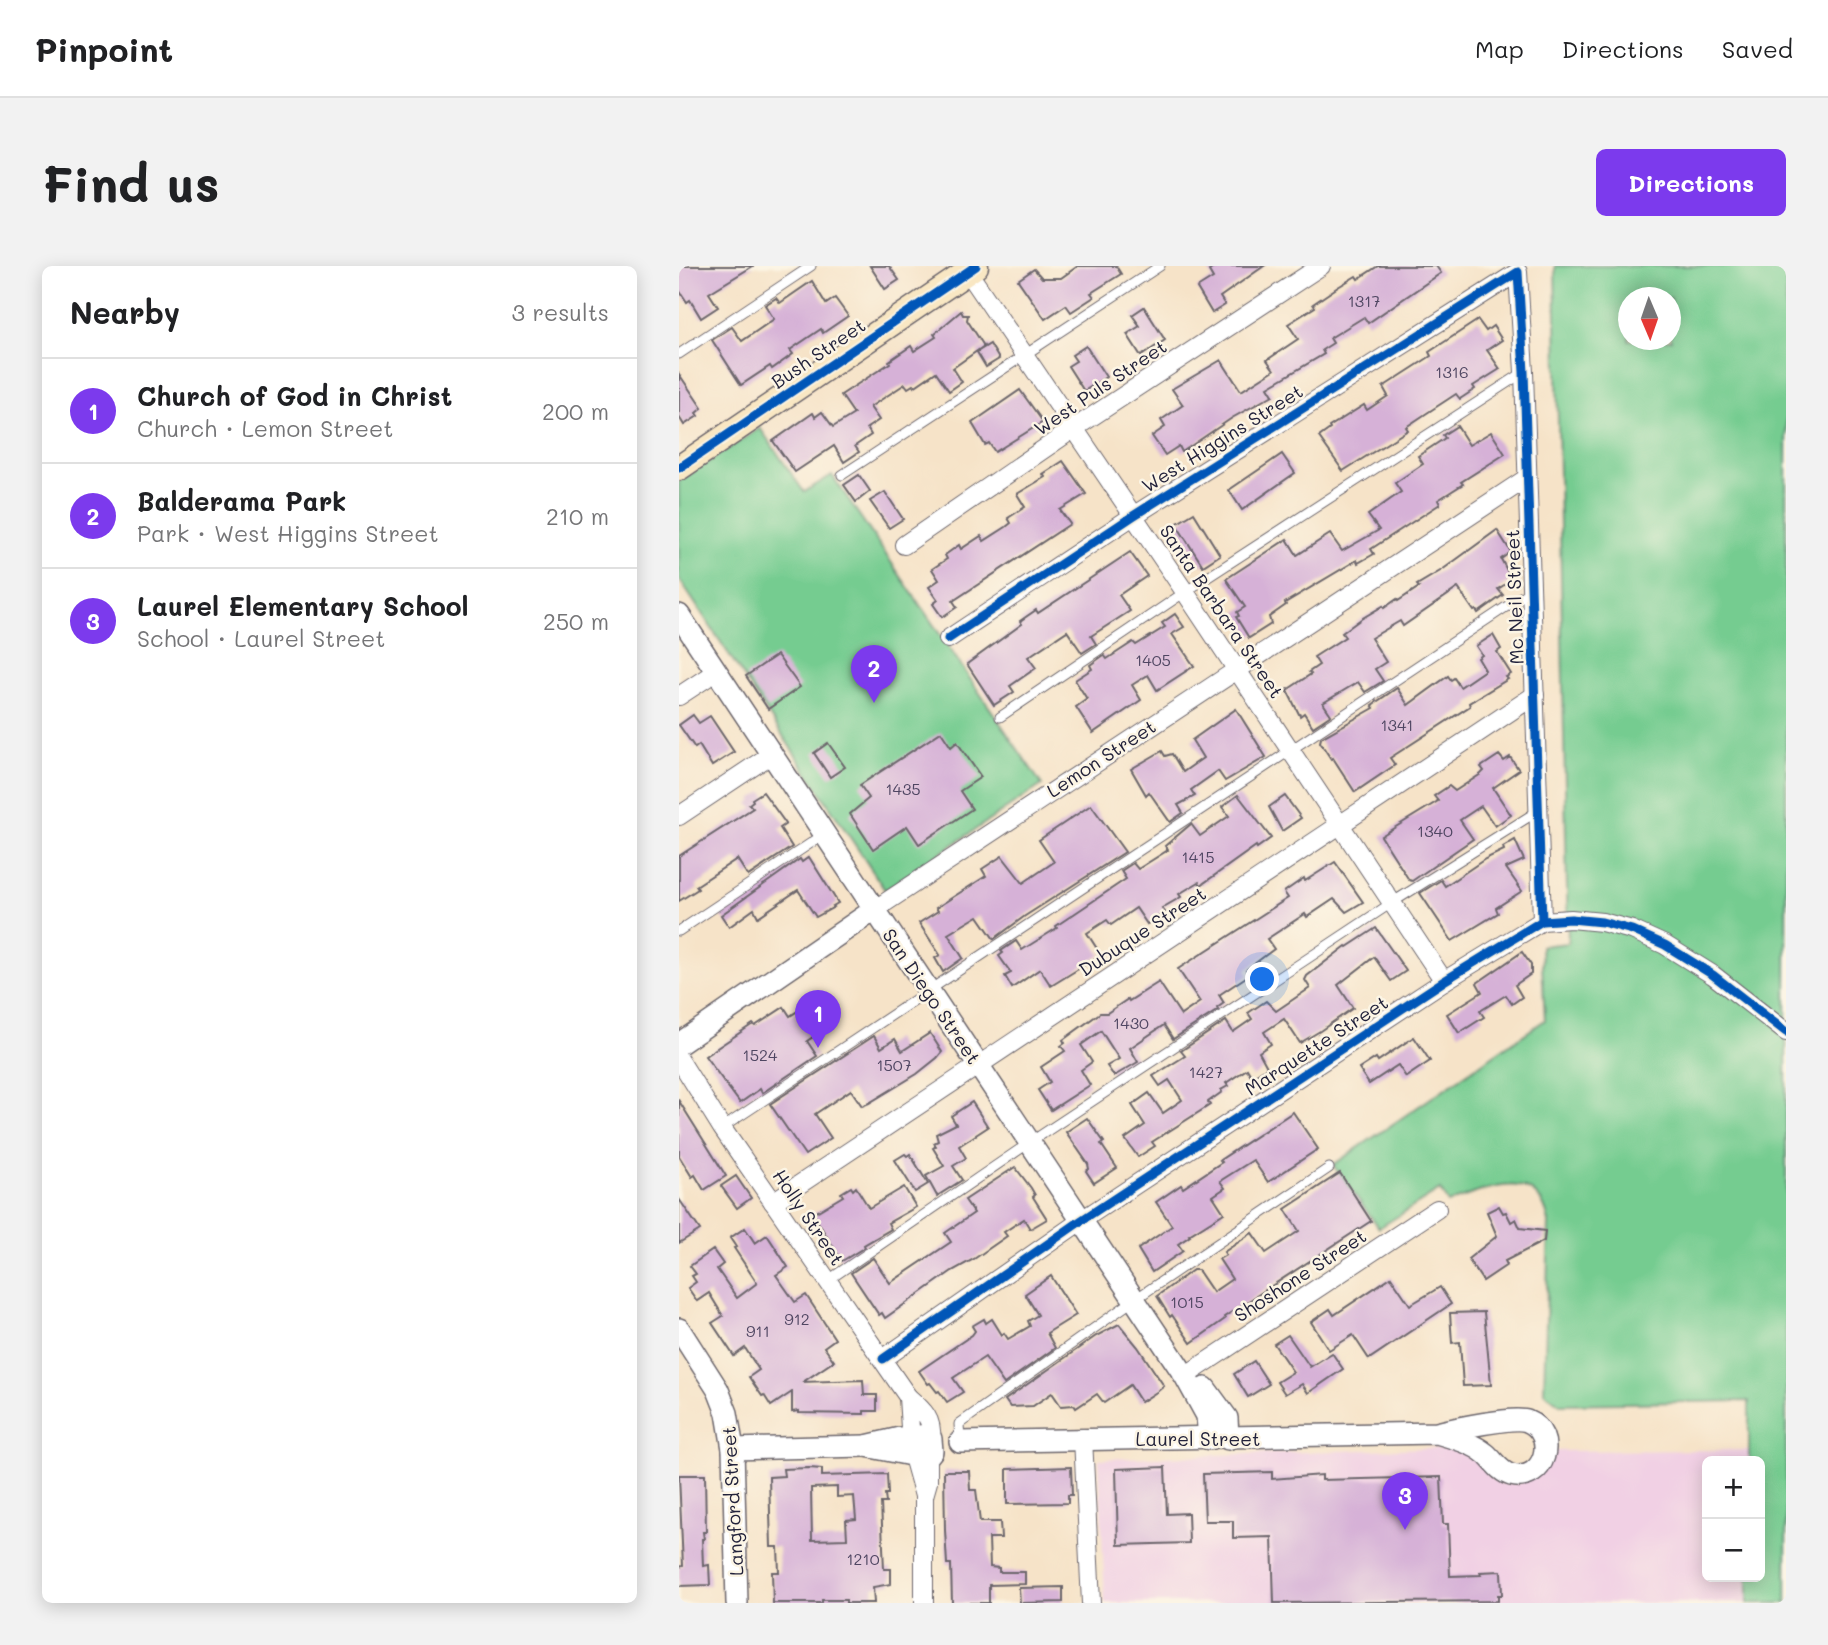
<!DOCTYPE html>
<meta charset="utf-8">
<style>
:root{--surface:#fff;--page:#f2f2f2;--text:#202124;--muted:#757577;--line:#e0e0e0;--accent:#7c3aed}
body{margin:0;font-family:Mali,sans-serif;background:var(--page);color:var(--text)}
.controls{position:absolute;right:21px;bottom:21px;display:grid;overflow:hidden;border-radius:10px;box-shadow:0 4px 18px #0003}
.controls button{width:63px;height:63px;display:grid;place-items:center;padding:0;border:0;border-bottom:2px solid var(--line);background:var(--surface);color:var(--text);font:35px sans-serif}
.compass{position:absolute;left:939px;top:21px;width:63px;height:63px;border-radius:50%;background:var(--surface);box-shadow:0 4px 18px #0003;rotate:178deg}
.you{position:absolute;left:584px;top:714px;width:24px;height:24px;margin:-18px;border:5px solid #fff;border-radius:50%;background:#1a73e8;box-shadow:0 0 0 10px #1a73e833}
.badge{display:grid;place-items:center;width:46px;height:46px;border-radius:50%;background:var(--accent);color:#fff;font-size:23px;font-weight:700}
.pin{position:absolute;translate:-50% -58px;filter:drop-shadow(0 2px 4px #0008)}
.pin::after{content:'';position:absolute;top:37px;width:24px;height:21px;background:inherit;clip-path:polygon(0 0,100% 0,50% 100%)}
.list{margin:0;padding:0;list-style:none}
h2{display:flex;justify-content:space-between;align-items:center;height:91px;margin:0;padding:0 28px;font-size:30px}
h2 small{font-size:23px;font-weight:400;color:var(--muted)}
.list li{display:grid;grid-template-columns:46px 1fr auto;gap:21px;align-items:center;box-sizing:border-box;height:105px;padding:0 28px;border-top:2px solid var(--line)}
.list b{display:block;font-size:26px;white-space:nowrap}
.list p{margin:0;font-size:23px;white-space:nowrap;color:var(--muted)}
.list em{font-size:23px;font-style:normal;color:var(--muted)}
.map{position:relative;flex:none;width:1107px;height:1337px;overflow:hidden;border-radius:10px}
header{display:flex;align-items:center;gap:42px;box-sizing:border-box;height:98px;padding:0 35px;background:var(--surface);border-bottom:2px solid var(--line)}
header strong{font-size:33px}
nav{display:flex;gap:38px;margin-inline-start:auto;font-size:24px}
.intro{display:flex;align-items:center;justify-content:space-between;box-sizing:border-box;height:168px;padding:0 42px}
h1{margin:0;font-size:49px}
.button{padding:18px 32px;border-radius:10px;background:var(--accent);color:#fff;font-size:24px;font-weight:700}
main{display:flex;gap:42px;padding:0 42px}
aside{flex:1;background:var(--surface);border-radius:10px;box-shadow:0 4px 18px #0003}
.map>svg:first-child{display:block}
</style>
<header>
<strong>Pinpoint</strong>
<nav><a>Map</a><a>Directions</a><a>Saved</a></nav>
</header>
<div class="intro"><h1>Find us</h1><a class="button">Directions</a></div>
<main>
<aside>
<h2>Nearby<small>3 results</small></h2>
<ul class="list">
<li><span class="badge">1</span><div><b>Church of God in Christ</b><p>Church · Lemon Street</p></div><em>200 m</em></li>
<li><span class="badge">2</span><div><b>Balderama Park</b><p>Park · West Higgins Street</p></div><em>210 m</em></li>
<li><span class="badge">3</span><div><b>Laurel Elementary School</b><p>School · Laurel Street</p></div><em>250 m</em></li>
</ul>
</aside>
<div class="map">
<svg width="1107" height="1337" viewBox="0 0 1107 1337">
<rect width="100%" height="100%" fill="#fcf5e5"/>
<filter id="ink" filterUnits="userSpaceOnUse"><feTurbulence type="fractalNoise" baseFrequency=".0143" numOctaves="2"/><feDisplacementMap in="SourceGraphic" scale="14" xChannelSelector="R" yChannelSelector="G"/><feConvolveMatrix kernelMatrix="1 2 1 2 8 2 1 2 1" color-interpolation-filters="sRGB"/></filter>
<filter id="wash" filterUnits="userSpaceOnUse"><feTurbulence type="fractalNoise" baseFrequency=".00686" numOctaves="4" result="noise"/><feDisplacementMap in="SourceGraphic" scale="28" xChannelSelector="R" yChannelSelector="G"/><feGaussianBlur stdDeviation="1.57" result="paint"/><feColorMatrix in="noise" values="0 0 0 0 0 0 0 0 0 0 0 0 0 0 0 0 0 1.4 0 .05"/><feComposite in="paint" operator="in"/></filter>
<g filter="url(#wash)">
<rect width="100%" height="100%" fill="#f6e3c8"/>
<!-- built -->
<path fill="#f1d0e4" d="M779,1181l9,3 25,29 11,5 18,-1 25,-32 203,-1v11h-42v116h41v26h-643l-6,-144z"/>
<!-- green -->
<g fill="#75cc90" stroke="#4c7766" stroke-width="2" fill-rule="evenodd">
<path d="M876,0h231v1337h-38v-26h12v-116h-11v-60l-189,3 -16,-12 5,-170c-11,-58 -63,-33 -101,-19l-8,-13 -61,38 -46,-63 212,-145 -4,-74 27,-3zM950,32h42v42h-42z"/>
<path d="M81,162l44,64 28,-17 210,310 -157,105 -206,-311v-98z"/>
</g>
<g id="blocks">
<!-- building -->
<g fill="#d6b1d7" fill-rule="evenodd">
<path d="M0,0h74l-44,27 9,14 -17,11 -11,-18 -3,2 -8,-12z"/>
<path d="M191,0h19l10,14 -14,9z"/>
<path d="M399,0h38l5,8 -30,19 3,4 -23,15 -5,-7 -21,14 -27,-39 16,-11 8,9h19z"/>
<path d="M537,0h48l-44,31 5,8 -13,8 -15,-25 16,-10 -4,-7z"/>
<path d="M699,0h58l5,7 -73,50 -4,-6 -34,21 3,5 -11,7 2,4 -56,33 5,8 -41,23 -50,34 -3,-6 -14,9 -13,-19 13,-9 -4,-7 22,-15 -11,-16 49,-29 20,31 33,-21 -7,-10 31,-21 -10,-15 27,-17 -2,-3 25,-17 18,-11 2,3z"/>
<path d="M133,15l14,23 9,-6 13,18 -25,17 -2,-4 -31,21 3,4 -21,15 -2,-3 -29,19 -29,-45 20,-13 10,14 32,-22 -9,-14 11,-7 4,5z"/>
<path d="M465,41l21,33 -24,16 -14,-22 13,-8 -8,-11z"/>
<path d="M282,45l2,4h5l-1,5 17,26 -31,22 9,14 -13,9 -13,-19 -22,15 -1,-2 -5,3 -3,-4 -35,23 9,13 -12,8 4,7 -16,11 4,6 -15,10 -10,-16 -39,26 -22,-31 40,-28 2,4 7,-5 11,15 21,-13 -13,-19 49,-32 -1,-2 22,-15 3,5 22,-14 -2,-3z"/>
<path d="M799,54l8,11 7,-5 9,14 -15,10 13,19 -27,17 2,3 -15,10 -4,-5 -29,19 -21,14 2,3 -65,41 -24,-34 11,-8 -1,-2 35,-22 3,5 21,-14 -5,-9 48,-31 -2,-4z"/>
<path d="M311,78l9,15 -13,8 -9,-15z"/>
<path d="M407,80l20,31 -22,14 -16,-25 8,-5 -4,-6z"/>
<path d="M0,108l23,34 -6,5 2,3 -14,9 -5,-8z"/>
<path d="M341,124l23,32 -48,30 -6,-9 -4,2 -13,-22z"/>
<path d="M778,160l12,19 22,-13 14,22 -44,28 2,2 -25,16 2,4 -69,45 3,5 -16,9 -1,-3 -72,43 1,2 -17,12 2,7 -22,14 -13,-21 3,-1 -2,-4 8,-5 -19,-28 61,-40 10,16 33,-21 12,17 37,-21 -11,-15 33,-23 -6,-9 28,-19 -5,-8 27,-18 -2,-3z"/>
<path d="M603,188l13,19 -53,37 -13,-20z"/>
<path d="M384,195l23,33 -26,16 10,14 -117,77 4,6 -15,10 -9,-13 5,-4 -9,-13 10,-7 -7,-11 15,-10 -2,-4 14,-10 2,4 20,-13 3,5 22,-14 5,-4 -3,-5 17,-11 -8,-13 28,-17 -2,-3z"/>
<path d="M180,209l11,16 -14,11 -12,-17z"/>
<path d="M206,226l18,27 -14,9 -19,-27z"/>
<path d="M515,247l26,42 -17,11 -27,-42z"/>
<path d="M818,264l14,22 -10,7 11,21 -14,9 5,6 -25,18 -2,-3 -2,1 -16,-23 -55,38 -3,-5 -29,17 15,24 -11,7 8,12 -18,11 -7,-10 -35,21 8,12 -18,12 -9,-14 -4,3 -13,-26 24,-16 -2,-2 10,-7 -5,-8 31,-20 -3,-4 19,-14 22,-13 1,2 13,-9 1,2 21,-14 -2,-2 25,-15z"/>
<path d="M451,286l17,24 -28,19 11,16 -39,25 5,8 -14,9 -15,-22 -39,26 8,11 -26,18 4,6 -20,13 -27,-41 55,-40 -2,-3 16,-11 2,3z"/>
<path d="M496,348l9,13 -12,7 22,32 -37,24 -9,-15 -16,10 9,15 -48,33 -17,-26 11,-8 -12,-19 17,-11 -2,-4 14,-10 3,4 26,-17 3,3 29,-18 -3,-4z"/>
<path d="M814,369l8,14 -4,3 14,22 -5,3 2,2 -39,24 1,3 -80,52 5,7 -40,27 -22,-34 -2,1 -11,-17 1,-4 53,-30 -2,-3 25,-17 11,17 40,-29 3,4 3,-2 6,9 25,-17 -7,-12 4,-3 -6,-9z"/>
<path d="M98,389l23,32 -32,22 -22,-33z"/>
<path d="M557,443l30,48 -41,24 -7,-10 -27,19 4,6 -17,9 5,8 -13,9 -21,-30 -3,3 -15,-26 31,-18 3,5 7,-2 11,18 20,-14 -11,-18z"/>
<path d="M14,449l6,8 11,-7 24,36 -22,14 -13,-21 -4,3 -16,-23z"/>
<path d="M262,466l10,15 6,-5 24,35 -21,14 12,18 -53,35 -12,-18 -34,23 -23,-35 19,-16 -9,-13z"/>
<path d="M149,477l17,24 -15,10 -16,-24z"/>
<path d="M820,489l5,6 6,-4 9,13 -26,18 18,27 -16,11 -14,-20 -21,14 13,19 -61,42 -3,-1 -28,-44 57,-35 -4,-5 15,-10 6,5 26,-17 3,-3 -3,-4z"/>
<path d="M84,526l23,32 -6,4 12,19 -44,29 -11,-17 -41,27 2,3 -19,12v-45l74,-48 -4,-4 4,-3 -1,-2z"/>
<path d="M559,529l33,43 -14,10 -1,-2 -55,39 -2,-3 -20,12 2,3 -19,11 3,4 -18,12 -11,-16 -25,17 -4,-5 -20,13 14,22 -50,31 -11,-17 -28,19 -7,-12 6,-3 -12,-17 4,-3 -2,-2 15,-10 6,9 35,-22 -1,-2 70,-47 -5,-8 12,-8 5,6 30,-19 -3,-4 26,-22 9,12 29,-20 -7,-9z"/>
<path d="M606,530l16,22 -19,13 -13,-24z"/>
<path d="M412,539l34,47 -100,64 -31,23 -16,-23 -30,18 15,24 -20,14 -8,-14 5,-3 -21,-32 19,-12 -2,-3 50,-32 -4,-7 20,-13 21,27 31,-21 -15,-22z"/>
<path d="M836,574l9,20 -18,8 16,23 -26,17 2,5 -46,28 -32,-48 21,-13 4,6 40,-27 19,-9 -1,-3z"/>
<path d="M130,591l29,46 -5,3 1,1 -18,10 -18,-27 -40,27 -4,-8 -25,18 -8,-12 79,-56 2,3z"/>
<path d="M656,596l28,40 -17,10 -12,-13 -27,18 -2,-3 -38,25 7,10 -28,21 3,5 -30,20 5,8 -7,5 1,2 -45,29 -9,-14 -34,23 8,14 -24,14 -7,-10 12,-7 -18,-28 -20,14 11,17 -11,8 9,15 -39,25 -13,-20 12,-8 -9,-15 24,-16 -4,-5 4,-3 -2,-3 37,-27h7l21,-14 1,2 30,-19 22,33 19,-13 -22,-33 110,-71 -4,-6 20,-14 1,3z"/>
<path d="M697,662l30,43 -15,10 -17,-24 -36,28 15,23 -33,23 -20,12 -16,-24 -20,13 7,12 -12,8 8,15 -15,10 -5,-8 -21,14 2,3 -7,4 1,2 -14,10 2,3 -58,37 3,4 -17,11 -13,-18 20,-14 -13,-20 17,-12 14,20 19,-13 -13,-20 -9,6 -7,-10 32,-20 -4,-5 45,-30 7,11 19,-13 -4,-6 18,-12 10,10 34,-23 -5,-8 2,-4 39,-30 1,1z"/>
<path d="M843,686l9,13v9l-16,11 7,12 -10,7 -6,-9 -26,16 4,6 -25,16 -12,-19 35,-22 -5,-9z"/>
<path d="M132,736l17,25 -21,14 10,15 -55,37 -2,-4 -20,14 -35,-47 48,-32 2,2 29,-19 6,9z"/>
<path d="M251,767l12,19 -5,6 -20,16 -48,29 -7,3 -11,-16 -36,24 16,24 -26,17 -35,-51 104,-68 7,12 14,-9 7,12z"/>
<path d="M735,771l16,24 -24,16 -8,-12 -29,19 -10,-15 17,-11 2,3z"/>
<path d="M0,835l47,75 -22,14 -9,-15 -3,2 -13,-21z"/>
<path d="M293,836l16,25 -29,19 7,12 -13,8 9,14 -25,16 -11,-20 18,-10 -11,-18 3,-2 -2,-3 4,-2 -2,-7 20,-10 -5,-8z"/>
<path d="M614,846l25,37 -50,33 -15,-22 -33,21 5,7 -12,8 11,17 -35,22 1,1 -12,8 5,7 -31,21 -14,-23 34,-23 -16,-24 25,-17 2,3 39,-26 -2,-2z"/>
<path d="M408,852l17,24 -3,2 16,24 -23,15 -8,-12 3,-2 -1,-5 -22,-32z"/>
<path d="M226,888l2,2 3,-2 18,30 -13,8 -20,-32z"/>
<path d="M336,901l16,21 4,7 -2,2 14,22 -17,10 -6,-10 -20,13 3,4 -33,23 -22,12 -67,47 -3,-5 -3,2 -28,-42 22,-15 17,25 61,-41 -6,-9 29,-20 -9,-13z"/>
<path d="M661,907l31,48 -147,96 1,2 -34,24 -19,-28 -2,2 -13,-21 36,-26h5l15,22 19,-13 -13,-20 7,-4 -2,-3 28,-19 14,20 33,-22 -14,-22z"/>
<path d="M57,910l15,22 -14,10 -16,-22z"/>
<path d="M172,921l2,3 3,-3 13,21 35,-21 12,20 -28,16 3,6 -27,16 1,2 -23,14 -29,-47 30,-18 -2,-3z"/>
<path d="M0,933l21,31 -21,13z"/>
<path d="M820,940l4,7 3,-1 5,10 5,-3 4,9 25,3 -1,10 -39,20 2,4 -24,16 -15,-22 29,-23 -10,-24z"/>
<path d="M66,962l10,15 12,-8 21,32 -12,8 19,27 11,-7 29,44 -11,8 10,14 -31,21 60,-2 1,15h13v16h-13v3l-65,-1v-2l-7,1v-20l-21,14 -7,-11 -2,1 -13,-19 10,-7 -14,-22 -11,8 -22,-33 11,-7 -14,-23 -12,8 -9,-13 8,-6 -4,-6 4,-2 -6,-8 23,-16 10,14 -6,5 20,29 20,-15 -23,-35 2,-1 -6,-9z"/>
<path d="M372,1010l25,39 -29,18 8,15 -51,36 -19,-27 -32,21 10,14 -16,10 -8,-11 -2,1 -7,-9 -2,1 -9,-13 53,-36 3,-4 -3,-5 12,-7 2,4 6,-4 10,16 2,-2 4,6 22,-13 -2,-5 10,-6 -13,-21z"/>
<path d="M712,1011l19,28 30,-18 11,17 -82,55 -16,-24 -24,15 -18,-28 19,-13 4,6z"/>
<path d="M805,1046l7,73 -28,1 -3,-44 -8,1 -2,-30z"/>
<path d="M440,1058l19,23 26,39 -6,5 -17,11 -11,-17 -26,18 -7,-9 -21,14 -2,-3 -13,1 -9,-13 -19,13 -23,1 -5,-7 91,-64z"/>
<path d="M609,1069l22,32 22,-14 11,16 -35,24 -6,-9 -17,10 -8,-12 16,-10 -19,-28z"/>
<path d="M575,1095l15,23 -21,13 -14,-23z"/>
<path d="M392,1201l1,28h-4v8l-61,1v-35z"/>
<path d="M486,1201l2,47 21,-1 1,30 -71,2 -2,-76z"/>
<path d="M130,1202l13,1v7l65,-2 1,20h-3l1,9h-5l3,66h7v15l-18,3 1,16h-28v-3h-24v3h-49l-1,-31h7l-1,-25h-7l-2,-70 15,-1 -1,-7zM158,1221v10l17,-1 2,23 -10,1 1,19 -35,1 -1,-52z"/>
<path d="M265,1205h25l1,19h6l4,32h20l1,16h-12l1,29 9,1v4h26v12l-36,1v18h-37l-1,-39h-4l-2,-34z"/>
<path d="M593,1206v7l50,-4v5l119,-3 2,47h5l2,52 31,-1 -1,-3 21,-1 1,24h-4v6l-224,2 -2,-66 -39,1v-17h-28l-2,-47z"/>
<path d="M0,1209h26l1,57h-3l1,7h-2l1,27 6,-1 1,20 -31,1v-19l4,-1z"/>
<path d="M384,1321v15l-43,1 -1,-15z"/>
</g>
</g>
</g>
<g filter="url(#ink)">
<use href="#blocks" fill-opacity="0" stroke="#6c666c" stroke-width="2"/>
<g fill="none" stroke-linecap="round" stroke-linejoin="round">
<defs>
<g id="service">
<path d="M0,88l132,-88"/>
<path d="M163,209l318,-209"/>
<path d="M321,451l185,-125 339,-220"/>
<path d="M0,665l144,-96"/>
<path d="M43,862l808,-537"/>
<path d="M148,1015l202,-138 364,-241 145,-91"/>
<path d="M281,1176l-1,-18 175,-124 195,-132"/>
</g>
<g id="minor">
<path d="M285,0l221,326 259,389"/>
<path d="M225,279l169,-116 248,-163"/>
<path d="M269,373l185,-123 385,-244 6,100 18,549"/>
<path d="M0,430l38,-25"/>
<path d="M0,550l93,-62"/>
<path d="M195,644l653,-432"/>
<path d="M0,793l43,69 186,269"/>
<path d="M94,936l762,-507"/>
<path d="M204,1093l199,-139 362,-239 98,-60 29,-2 31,3 30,8 33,15 48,30 73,57"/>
<path d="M506,1110l252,-167"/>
<path d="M235,1171l-4,-9 -2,-31c15,13 25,21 23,42"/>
<path d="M404,1172l8,165"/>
<path d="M233,1187l12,43 4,-14v-26"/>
<path d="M245,1230v107"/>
</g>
<g id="tertiary">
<path d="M0,349l506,761 22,40 2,23"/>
<path d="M0,778l195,-134"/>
<path d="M0,1063l39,61 9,23 6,36 4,154"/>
<path d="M526,1122l22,30 1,21"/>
<path d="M281,1176l477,-9c16,-4 77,-17 90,-12 32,13 18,63 -16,54 -11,-3 -17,-14 -25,-21 -13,-11 -32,-16 -49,-21"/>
<path d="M54,1183l133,-3"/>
<path d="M233,1187l-1,-11 3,-5 11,-2 6,4 1,12 -4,5 -6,2 -10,-5 -6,1 -40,-8 34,-8 14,-1"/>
</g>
<path id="secondary" d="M0,202l297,-202"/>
</defs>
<!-- service casing -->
<use href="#service" stroke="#6c666c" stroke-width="11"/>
<!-- minor casing -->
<use href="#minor" stroke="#6c666c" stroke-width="20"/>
<!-- tertiary casing -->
<use href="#tertiary" stroke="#6c666c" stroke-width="24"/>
<!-- secondary casing -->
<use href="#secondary" stroke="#6c666c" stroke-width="27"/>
<!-- service -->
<use href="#service" stroke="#fff" stroke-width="9"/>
<!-- minor -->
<use href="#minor" stroke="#fff" stroke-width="18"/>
<!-- tertiary -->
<use href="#tertiary" stroke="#fff" stroke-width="21"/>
<!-- secondary -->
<use href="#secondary" stroke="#f9e7c3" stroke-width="24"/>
<defs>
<g id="cycleway">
<path d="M0,202l297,-202"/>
<path d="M269,373l185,-123 385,-244 6,100 18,549"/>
<path d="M204,1093l199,-139 362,-239 98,-60 29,-2 31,3 30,8 33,15 48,30 73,57"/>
</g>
</defs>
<!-- cycleway casing -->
<use href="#cycleway" stroke="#fcf5e5" stroke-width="13"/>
<!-- cycleway -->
<use href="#cycleway" stroke="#0057b8" stroke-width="9"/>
</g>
</g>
<g text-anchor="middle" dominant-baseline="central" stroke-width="5" stroke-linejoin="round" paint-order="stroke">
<!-- number labels -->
<g font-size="16" fill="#4f4662">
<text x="685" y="34">1317</text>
<text x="773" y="105">1316</text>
<text x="474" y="393">1405</text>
<text x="718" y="458">1341</text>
<text x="224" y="522">1435</text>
<text x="756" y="564">1340</text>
<text x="519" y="590">1415</text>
<text x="452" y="756">1430</text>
<text x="81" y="788">1524</text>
<text x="215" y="798">1507</text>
<text x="527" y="805">1427</text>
<text x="508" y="1035">1015</text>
<text x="118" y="1052">912</text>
<text x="79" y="1064">911</text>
<text x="184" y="1292">1210</text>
</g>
<!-- street labels -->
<g font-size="19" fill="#22223b" stroke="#fcf5e5">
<text transform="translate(139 87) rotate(-34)">Bush Street</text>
<text transform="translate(421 121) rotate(-34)">West Puls Street</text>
<text transform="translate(543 172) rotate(-32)">West Higgins Street</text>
<text transform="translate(835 331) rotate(-92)">Mc Neil Street</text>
<text transform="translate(543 345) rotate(56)">Santa Barbara Street</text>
<text transform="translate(422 492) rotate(-33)">Lemon Street</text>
<text transform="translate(463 665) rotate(-33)">Dubuque Street</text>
<text transform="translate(253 730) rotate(56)">San Diego Street</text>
<text transform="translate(637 779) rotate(-33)">Marquette Street</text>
<text transform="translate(130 951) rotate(56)">Holly Street</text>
<text transform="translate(621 1009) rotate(-33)">Shoshone Street</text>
<text x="519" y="1172">Laurel Street</text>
<text transform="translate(53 1235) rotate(-93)">Langford Street</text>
</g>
</g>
</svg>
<div class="controls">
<button>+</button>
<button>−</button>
</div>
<svg class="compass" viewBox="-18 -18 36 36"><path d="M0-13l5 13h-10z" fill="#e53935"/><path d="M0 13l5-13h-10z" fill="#757577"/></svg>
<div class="you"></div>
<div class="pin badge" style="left:139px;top:782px">1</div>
<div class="pin badge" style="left:195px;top:437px">2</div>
<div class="pin badge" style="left:726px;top:1264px">3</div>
</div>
</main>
